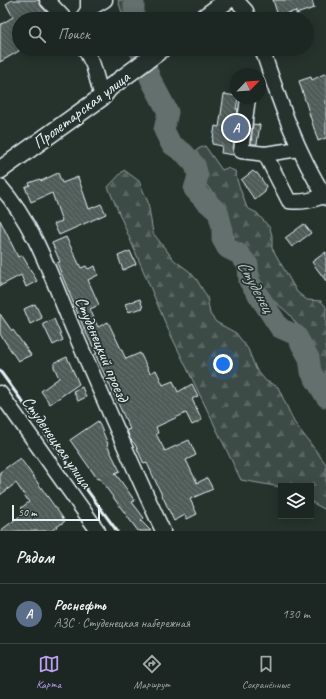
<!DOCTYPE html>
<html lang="ru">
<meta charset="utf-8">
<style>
:root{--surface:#1c2622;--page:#252e2a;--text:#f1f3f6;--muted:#a0a5a5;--line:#3a4340;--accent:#bca0f2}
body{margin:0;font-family:Caveat,sans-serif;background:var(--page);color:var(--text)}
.controls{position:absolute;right:12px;bottom:12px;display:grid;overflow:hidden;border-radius:0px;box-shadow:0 2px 10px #0003}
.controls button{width:36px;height:36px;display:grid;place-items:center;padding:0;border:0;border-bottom:1px solid var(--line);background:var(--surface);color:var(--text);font:20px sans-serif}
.compass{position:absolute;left:230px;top:68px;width:36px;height:36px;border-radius:50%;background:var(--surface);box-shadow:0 2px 10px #0003;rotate:65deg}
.scale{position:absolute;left:12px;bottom:10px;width:88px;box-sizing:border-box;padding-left:4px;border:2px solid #e8f1f8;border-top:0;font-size:11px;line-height:14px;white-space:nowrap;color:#e8f1f8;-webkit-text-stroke:3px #26332d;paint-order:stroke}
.you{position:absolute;left:223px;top:364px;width:14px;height:14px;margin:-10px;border:3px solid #fff;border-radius:50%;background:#1a73e8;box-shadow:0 0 0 6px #1a73e833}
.badge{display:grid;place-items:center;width:26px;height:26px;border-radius:50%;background:var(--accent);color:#fff;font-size:13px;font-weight:700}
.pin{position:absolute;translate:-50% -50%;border:2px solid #fff;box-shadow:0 1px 4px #0006}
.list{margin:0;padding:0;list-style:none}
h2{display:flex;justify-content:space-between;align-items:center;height:52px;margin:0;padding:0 16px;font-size:17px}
h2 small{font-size:13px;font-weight:400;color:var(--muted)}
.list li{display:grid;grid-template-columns:26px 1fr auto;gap:12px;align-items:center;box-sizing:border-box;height:60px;padding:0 16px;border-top:1px solid var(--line)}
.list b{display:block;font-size:15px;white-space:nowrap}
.list p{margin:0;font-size:13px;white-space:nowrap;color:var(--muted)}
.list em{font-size:13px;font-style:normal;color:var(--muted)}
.icon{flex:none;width:22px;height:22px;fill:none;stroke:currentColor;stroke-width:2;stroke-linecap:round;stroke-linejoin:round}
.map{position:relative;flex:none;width:326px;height:531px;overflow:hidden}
.search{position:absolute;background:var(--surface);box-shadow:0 2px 10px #0003;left:12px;right:12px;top:12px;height:44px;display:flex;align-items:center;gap:10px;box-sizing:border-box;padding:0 14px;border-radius:22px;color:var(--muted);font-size:15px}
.sheet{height:112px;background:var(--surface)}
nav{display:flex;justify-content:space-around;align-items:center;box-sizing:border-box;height:56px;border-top:1px solid var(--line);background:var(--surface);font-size:11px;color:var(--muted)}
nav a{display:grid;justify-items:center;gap:2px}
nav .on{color:var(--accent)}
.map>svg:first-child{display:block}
</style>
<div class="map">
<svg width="326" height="531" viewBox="0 0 326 531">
<defs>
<pattern id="forest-firs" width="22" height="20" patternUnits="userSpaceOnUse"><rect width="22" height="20" fill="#3e4b47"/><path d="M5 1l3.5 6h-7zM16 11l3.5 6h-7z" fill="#5a6562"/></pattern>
<pattern id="building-back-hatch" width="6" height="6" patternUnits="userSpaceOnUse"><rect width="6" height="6" fill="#505c59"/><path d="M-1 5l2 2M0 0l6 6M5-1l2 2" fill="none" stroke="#697472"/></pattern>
</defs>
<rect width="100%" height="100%" fill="#26332d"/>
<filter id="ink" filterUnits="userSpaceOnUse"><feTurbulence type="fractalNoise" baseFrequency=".025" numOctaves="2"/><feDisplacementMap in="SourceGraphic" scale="8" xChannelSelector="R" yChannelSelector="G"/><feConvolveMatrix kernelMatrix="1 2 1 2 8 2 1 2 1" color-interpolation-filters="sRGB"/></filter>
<g filter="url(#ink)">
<!-- forest -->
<g fill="url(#forest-firs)" stroke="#939ea0">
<path d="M118,0h12v13l-7,3z"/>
<path d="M205,146l17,24 5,-2 8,3 3,12 9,25 10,5 13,15 2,8v12l25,44 10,8 14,1 5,6v79l-21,-51 -16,-21 -17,-15 -36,-53 -12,-39 -21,-26 -9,-25 4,-7z"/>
<path d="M124,170l15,11 9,21 5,31 21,27 15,11 8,9 10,17 3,17 6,8 20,11 12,16 8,20 10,12 12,6 16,35 32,42v46l-15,-8v-16h-30v1l-40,-7 -74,-153 -59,-140z"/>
</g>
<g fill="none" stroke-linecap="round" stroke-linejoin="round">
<!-- river -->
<g stroke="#636f6d" stroke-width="21">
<path d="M134,19v-19"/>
<path d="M139,49l12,31 17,32 -4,18 7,14 13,9 11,12 3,11 -4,13 8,9 16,14 4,15v12l5,9 12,6 9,11 1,16 31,47 16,7 13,23 2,14 15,25"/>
</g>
</g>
<!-- building -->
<g fill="url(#building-back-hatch)" stroke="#e8f1f8">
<path d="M12,0h27l2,6 12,13h-34v32l-19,11v-37l13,-8 -7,-13z"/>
<path d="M273,0h39l2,8 -18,6v-3l-18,5z"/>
<path d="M326,73v65l-8,3 -19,-60 12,-4 1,3z"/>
<path d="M224,94l12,2v2h2l-2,11h2l-5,41 1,5 -13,-2 1,-7 -10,-2 3,-18 4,1z"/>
<path d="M253,124l7,1 -3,19h-6z"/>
<path d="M253,171l2,2h2l9,13 -1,6 -10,8 -14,-20z"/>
<path d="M58,173l4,10 16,-6 11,32 12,-5 5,10 -47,21 -5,-11 8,-3 -10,-28 -21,9 -6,-15 5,-2 -1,-2 11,-4 1,2z"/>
<path d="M0,220l18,37 4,-2 15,26 -11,6 -5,-12 -21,11z"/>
<path d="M304,224l7,9 -19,14 -7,-9z"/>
<path d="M66,237l15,31 5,-2 2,3 7,-3 3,9 -10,5 11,25 -9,4 8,18 10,-5 18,37 14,-6 10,20 6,-3 7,15 10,-4 5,11 14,-8 6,12 -6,3 10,21 -10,5 -6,-12 -30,14 2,6 -2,1 9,17 24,-11 7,15 -10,5 11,23 10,-5 6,11 -23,10 7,15 -10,5 -2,-4 -11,6 -27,-58 -3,1 -9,-20 -5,-5 -3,-9 3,-1 -35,-75h2l-12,-23 -28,-68 3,-1 -8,-19z"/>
<path d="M130,251l6,13 -13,6 -5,-14z"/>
<path d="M326,252v29l-14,-19z"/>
<path d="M140,299l3,9 -15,4 -3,-8z"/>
<path d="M35,304l7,14 -12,6 -6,-15z"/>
<path d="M0,314l12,17 1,-1 18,25 -13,6 -18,-27z"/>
<path d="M54,319l9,21 -10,5 -10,-21z"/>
<path d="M67,357l12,27 -29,20 -9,-13 18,-13 -5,-11v-4z"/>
<path d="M82,387l4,10 -8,4 -5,-10z"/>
<path d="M98,421l10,23 -1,1 13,26 -5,2 20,28 -3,1 12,16 -3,3 10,10h-13l-39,-53 -2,1 -3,-5 -24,-34z"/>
<path d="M20,458l45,63 -14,10h-51l24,-18 -3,-5 8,-6 -13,-19 -16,12v-23z"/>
</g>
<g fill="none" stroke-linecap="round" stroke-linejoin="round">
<defs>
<g id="minor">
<path d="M47,0l18,19"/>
<path d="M236,0l10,11 3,8"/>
<path d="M88,10l17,-10"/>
<path d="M82,19l6,-9v-10"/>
<path d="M85,49l8,16 9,32"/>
<path d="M262,49c17,51 35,104 64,149"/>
<path d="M248,98l-7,53 24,3 34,-5"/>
<path d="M265,154l24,47c13,2 23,-1 35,-5"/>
<path d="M0,186c36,41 53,96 74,145 29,67 58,134 89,200"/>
<path d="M0,393l98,138"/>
</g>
<g id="major">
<path d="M202,19l26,-19"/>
<path d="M0,170l102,-73 7,-9 53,-39"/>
</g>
</defs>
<!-- minor casing -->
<use href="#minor" stroke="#e8f1f8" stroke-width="17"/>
<!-- major casing -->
<use href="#major" stroke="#e8f1f8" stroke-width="20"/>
<!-- minor -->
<use href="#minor" stroke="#26332d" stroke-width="14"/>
<!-- major -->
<use href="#major" stroke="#26332d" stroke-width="17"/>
<!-- rail -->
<path stroke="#e8f1f8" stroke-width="3" d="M0,371l117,160"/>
</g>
</g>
<g text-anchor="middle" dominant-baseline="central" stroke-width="3.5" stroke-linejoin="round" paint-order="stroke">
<!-- street labels -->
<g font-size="17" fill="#e8f1f8" stroke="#26332d">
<text transform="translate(81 110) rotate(-37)">Пролетарская улица</text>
<text transform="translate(102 349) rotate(67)">Студенецкий проезд</text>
<text transform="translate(57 442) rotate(55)">Студенецкая улица</text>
</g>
<!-- water labels -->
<g font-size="18" font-style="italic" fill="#b3bdc0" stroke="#26332d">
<text transform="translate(256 286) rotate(61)">Студенец</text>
</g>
</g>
</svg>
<div class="controls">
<button><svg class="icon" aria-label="layers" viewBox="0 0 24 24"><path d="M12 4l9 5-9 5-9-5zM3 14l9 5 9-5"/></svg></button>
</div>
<svg class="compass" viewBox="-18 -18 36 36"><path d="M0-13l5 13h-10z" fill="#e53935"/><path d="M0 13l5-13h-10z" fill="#a0a5a5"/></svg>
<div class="scale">50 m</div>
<div class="you"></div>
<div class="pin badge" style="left:236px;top:128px;background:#5c6f8a">A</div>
<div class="search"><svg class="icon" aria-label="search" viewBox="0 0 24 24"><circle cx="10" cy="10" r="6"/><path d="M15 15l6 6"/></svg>Поиск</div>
</div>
<section class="sheet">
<h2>Рядом<small></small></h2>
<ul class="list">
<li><span class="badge" style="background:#5c6f8a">A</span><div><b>Роснефть</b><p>АЗС · Студенецкая набережная</p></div><em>130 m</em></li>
</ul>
</section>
<nav>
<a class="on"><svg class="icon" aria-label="map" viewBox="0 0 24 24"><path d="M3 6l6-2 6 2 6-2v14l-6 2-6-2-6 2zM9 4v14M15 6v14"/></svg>Карта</a>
<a><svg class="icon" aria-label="directions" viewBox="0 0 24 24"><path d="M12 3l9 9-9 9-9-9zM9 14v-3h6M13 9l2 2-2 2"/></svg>Маршрут</a>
<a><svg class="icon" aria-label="saved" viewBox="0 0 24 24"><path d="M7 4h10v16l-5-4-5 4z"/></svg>Сохранённые</a>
</nav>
